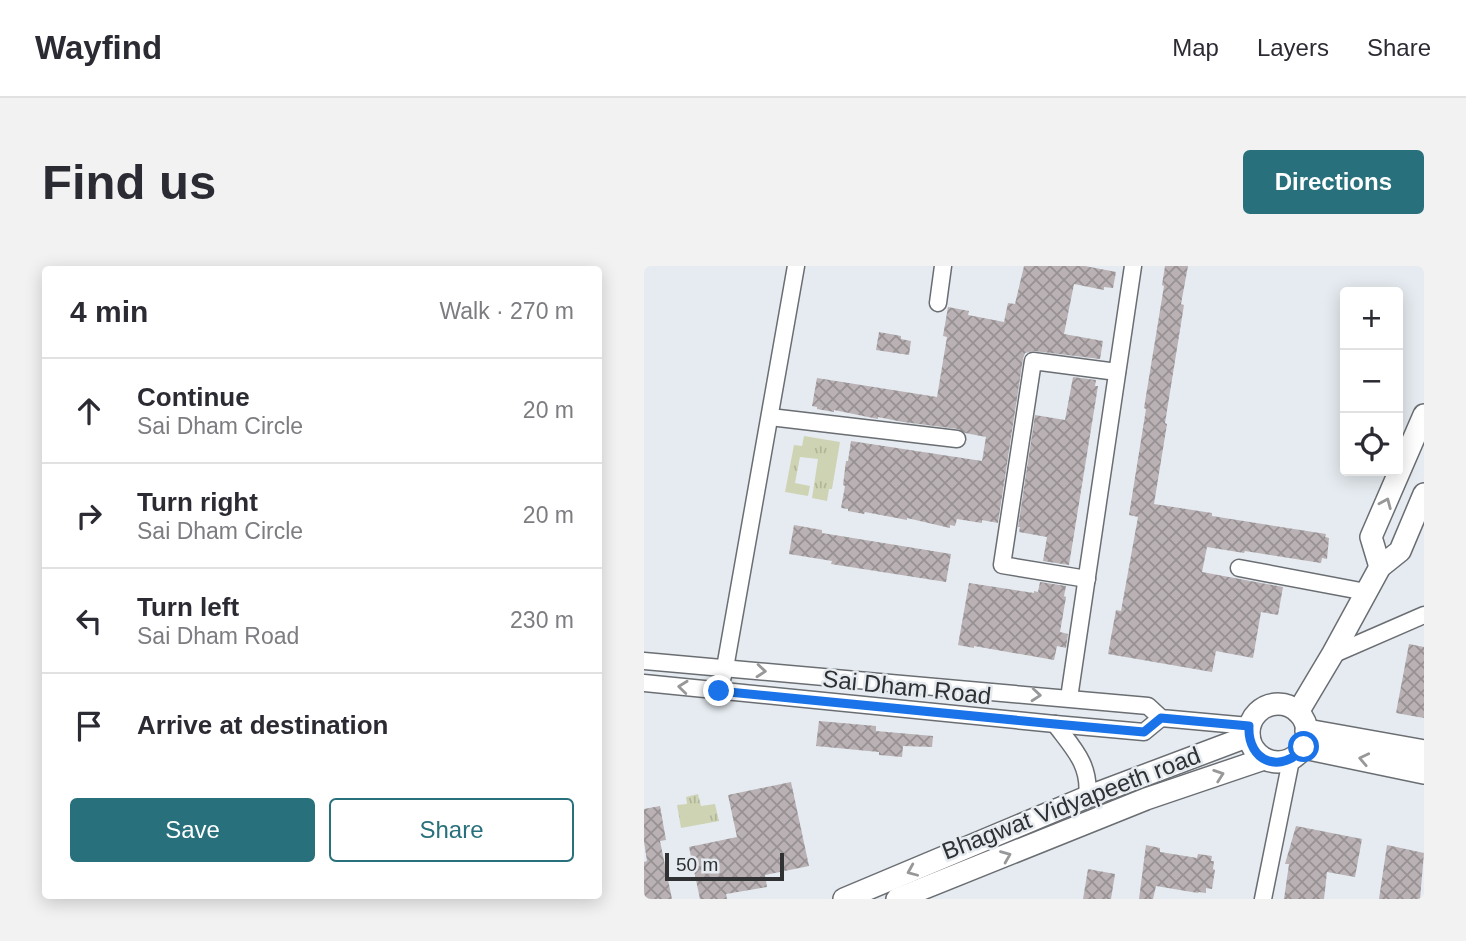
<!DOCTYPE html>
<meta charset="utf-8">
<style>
:root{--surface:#fff;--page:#f2f2f3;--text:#2b2b33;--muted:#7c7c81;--line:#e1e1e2;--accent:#28707b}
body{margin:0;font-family:Helvetica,sans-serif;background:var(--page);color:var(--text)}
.controls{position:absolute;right:21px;top:21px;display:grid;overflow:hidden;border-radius:7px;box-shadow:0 4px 18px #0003}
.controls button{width:63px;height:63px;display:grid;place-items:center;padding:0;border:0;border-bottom:2px solid var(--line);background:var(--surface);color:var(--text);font:35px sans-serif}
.scale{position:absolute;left:21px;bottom:18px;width:119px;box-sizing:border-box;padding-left:7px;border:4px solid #2f3133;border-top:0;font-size:19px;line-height:24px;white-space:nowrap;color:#2f3133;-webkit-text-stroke:5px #e5ebf0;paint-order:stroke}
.stop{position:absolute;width:21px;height:21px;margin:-16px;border:5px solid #1a73e8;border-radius:50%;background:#fff}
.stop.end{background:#1a73e8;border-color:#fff;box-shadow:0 2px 7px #0008}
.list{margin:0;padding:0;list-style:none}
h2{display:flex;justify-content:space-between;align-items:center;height:91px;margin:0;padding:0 28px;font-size:30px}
h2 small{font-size:23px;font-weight:400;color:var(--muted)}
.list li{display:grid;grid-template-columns:46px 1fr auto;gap:21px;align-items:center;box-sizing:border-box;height:105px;padding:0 28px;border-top:2px solid var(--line)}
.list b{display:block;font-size:26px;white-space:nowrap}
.list p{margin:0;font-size:23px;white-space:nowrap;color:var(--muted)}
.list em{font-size:23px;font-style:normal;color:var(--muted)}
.actions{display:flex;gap:14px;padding:21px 28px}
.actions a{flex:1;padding:16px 0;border:2px solid var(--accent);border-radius:7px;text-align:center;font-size:24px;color:var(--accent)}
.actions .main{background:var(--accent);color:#fff}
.icon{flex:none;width:38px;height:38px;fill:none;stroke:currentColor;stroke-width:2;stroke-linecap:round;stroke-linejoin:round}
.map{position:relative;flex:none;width:780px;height:633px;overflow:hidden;border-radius:7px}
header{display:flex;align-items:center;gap:42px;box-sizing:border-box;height:98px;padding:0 35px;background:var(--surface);border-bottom:2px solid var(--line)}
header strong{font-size:33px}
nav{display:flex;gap:38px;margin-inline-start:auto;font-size:24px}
.intro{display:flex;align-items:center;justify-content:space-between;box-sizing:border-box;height:168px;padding:0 42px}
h1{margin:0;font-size:49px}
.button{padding:18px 32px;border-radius:7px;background:var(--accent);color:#fff;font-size:24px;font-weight:700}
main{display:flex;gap:42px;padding:0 42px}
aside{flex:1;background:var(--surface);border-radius:7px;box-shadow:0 4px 18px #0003}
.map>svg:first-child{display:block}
</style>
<header>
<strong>Wayfind</strong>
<nav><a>Map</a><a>Layers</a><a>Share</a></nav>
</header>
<div class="intro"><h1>Find us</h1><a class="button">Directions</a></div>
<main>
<aside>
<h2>4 min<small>Walk · 270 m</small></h2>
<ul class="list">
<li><svg class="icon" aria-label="ahead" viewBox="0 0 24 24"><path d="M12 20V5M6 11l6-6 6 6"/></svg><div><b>Continue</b><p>Sai Dham Circle</p></div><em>20 m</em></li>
<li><svg class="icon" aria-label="right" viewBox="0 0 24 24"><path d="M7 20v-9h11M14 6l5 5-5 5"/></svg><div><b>Turn right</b><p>Sai Dham Circle</p></div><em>20 m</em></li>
<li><svg class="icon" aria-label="left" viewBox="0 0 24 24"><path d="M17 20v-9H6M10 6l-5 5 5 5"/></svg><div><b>Turn left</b><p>Sai Dham Road</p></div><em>230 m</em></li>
<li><svg class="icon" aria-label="arrive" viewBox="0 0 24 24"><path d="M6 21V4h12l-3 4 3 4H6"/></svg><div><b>Arrive at destination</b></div></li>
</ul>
<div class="actions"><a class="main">Save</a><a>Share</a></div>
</aside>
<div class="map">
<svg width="780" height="633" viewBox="0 0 780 633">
<defs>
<pattern id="grass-tufts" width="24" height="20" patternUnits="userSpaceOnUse" patternTransform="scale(1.75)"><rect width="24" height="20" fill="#ced4b3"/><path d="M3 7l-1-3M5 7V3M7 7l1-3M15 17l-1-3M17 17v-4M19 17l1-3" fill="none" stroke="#b1b69a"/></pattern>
<pattern id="building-cross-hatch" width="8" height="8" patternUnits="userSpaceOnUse" patternTransform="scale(1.75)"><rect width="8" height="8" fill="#b9b1b4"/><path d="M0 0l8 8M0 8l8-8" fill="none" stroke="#979193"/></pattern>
</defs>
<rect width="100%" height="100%" fill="#e5ebf0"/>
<!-- grass -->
<g fill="url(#grass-tufts)">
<path d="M160,170l36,6 -8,47h-3l-2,12 -15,-3 6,-39 -18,-2 -5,26 15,3 -2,10 -23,-4 9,-47 8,1z"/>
<path d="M54,528l3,12 14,-2 4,17 -38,7 -4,-23 10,-1 -1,-7z"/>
</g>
<!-- building -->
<g fill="url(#building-cross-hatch)">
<path d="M380,0h61l31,6 -3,16 -9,-1v3l-30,-6 -10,50 39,7 -3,18 -66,-8 -9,2 -2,6 -25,164 -16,-3v3l-25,-4 -2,7 -5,-1v3l-43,-10v2l-42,-8 -1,2 -16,-3v-2l-7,-1 4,-22 -2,-1 3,-24h2l3,-20 131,20 4,-24 -21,-4 -7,-4 -55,-7 -25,-5v2l-44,-9v2l-17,-3v-2l-5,-1 5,-28 120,19 10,-60 -4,-1 5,-29 21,4 -1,4 36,7 4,-19 7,1z"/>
<path d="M521,0h23l-7,38 3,1 -19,118 2,1 -13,80 58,9v3l114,18 -1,3 4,1 -2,21 -5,-1 -1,5 -76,-12 -1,2 -37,-6 -5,25 81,15 -5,28 -17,-3 -8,46 -37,-7 -4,21 -104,-18 8,-44 5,1 17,-94 -9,-2 17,-106 -2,-1 20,-122 -2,-1z"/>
<path d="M235,66l22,4v3l10,2 -2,14 -33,-5z"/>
<path d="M429,111l23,3 -1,6h3l-29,179 -26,-4 4,-24 -28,-5 1,-5h-2l17,-112 30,5z"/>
<path d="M150,259l28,5v3l129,21 -5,28 -115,-18 1,-3 -43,-7z"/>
<path d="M396,316l26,4 -2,10 2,1 -6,35 8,2 -2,14 -9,-2 -3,14 -80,-14v2l-16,-3 11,-62 65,10v-2l4,1z"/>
<path d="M765,378l15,3v71l-28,-5z"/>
<path d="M175,455l57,5v5l57,5 -1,11 -29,-1 -1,11 -23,-2v-3l-63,-6z"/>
<path d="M147,516l18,84 -44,9 2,12 -41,7 1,5h-27l-11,-52 48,-10 -9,-42z"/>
<path d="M16,540l6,34 -6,1 12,58h-28v-37l3,-1 -3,-19v-33z"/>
<path d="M652,560l66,13 -7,38 -28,-5 -3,27h-40l5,-35h-4z"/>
<path d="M502,579l14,3v4l19,3 18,3 1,-4 14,2 -1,5h3l-1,8 2,1 -3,19 -6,-1v5l-7,-1 -1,1 -42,-7 -3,13h-14z"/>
<path d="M743,579l37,8 -4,46h-41z"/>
<path d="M444,603l27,5 -4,25h-28z"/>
</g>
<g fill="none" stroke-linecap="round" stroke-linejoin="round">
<defs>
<g id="minor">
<path d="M294,37l5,-37"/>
<path d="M126,151l187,22"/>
<path d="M595,302l127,24"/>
<path d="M443,313l-85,-14 31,-204 84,11"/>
<path d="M688,389l92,-40"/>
<path d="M0,395l504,45 13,12 88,8"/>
<path d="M0,417l411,41 89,8 17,-14"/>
<path d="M75,425l6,-23 71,-402"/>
<path d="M425,432l64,-432"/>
<path d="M411,458c18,24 36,41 32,73"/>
<path d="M619,633l28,-139"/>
</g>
<g id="tertiary">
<path d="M736,301l-9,-30 53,-122"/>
<circle cx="634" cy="467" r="29"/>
<path d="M654,446l34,-57 48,-88 20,-16 24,-57"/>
<path d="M200,633l243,-102 162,-61"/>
<path d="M253,633l249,-100 118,-40"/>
</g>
<g id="secondary">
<path d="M663,465l117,21"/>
<path d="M660,481l120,25"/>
</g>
</defs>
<!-- minor casing -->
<use href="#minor" stroke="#6a6e73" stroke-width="19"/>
<!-- tertiary casing -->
<use href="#tertiary" stroke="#6a6e73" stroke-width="24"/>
<!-- secondary casing -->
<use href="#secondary" stroke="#6a6e73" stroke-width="26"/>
<!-- minor -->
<use href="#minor" stroke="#fff" stroke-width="16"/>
<!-- tertiary -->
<use href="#tertiary" stroke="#fff" stroke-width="21"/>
<!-- secondary -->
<use href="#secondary" stroke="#fff" stroke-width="23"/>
</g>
<!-- one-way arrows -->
<defs><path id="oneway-chevron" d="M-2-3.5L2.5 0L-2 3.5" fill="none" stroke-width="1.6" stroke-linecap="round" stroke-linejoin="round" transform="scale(1.75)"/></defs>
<g stroke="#979899">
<use href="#oneway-chevron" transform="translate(742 237) rotate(-67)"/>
<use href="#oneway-chevron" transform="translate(117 405) rotate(5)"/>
<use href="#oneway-chevron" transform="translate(39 421) rotate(-174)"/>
<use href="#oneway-chevron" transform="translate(392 429) rotate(5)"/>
<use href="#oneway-chevron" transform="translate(720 493) rotate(-168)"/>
<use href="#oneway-chevron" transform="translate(575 509) rotate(-19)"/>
<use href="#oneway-chevron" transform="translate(362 590) rotate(-22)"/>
<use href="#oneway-chevron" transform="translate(268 605) rotate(157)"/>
</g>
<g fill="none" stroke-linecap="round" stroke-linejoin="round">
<!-- route -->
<path stroke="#1a73e8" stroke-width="9" d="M75,425l336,33 89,8 17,-14 88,8c-2,36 33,49 55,21"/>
</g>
<g text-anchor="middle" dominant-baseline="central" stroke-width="5" stroke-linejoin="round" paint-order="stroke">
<!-- street labels -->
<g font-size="24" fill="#2f3133" stroke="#e5ebf0">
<text transform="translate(263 421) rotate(6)">Sai Dham Road</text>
<text transform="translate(427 537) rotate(-21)">Bhagwat Vidyapeeth road</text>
</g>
</g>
</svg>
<div class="controls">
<button>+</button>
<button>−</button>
<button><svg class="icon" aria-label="locate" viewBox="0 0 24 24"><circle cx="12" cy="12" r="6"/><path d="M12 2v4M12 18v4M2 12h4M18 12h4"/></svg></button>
</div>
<div class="scale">50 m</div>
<div class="stop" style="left:660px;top:481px"></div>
<div class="stop end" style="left:75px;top:425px"></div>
</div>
</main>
